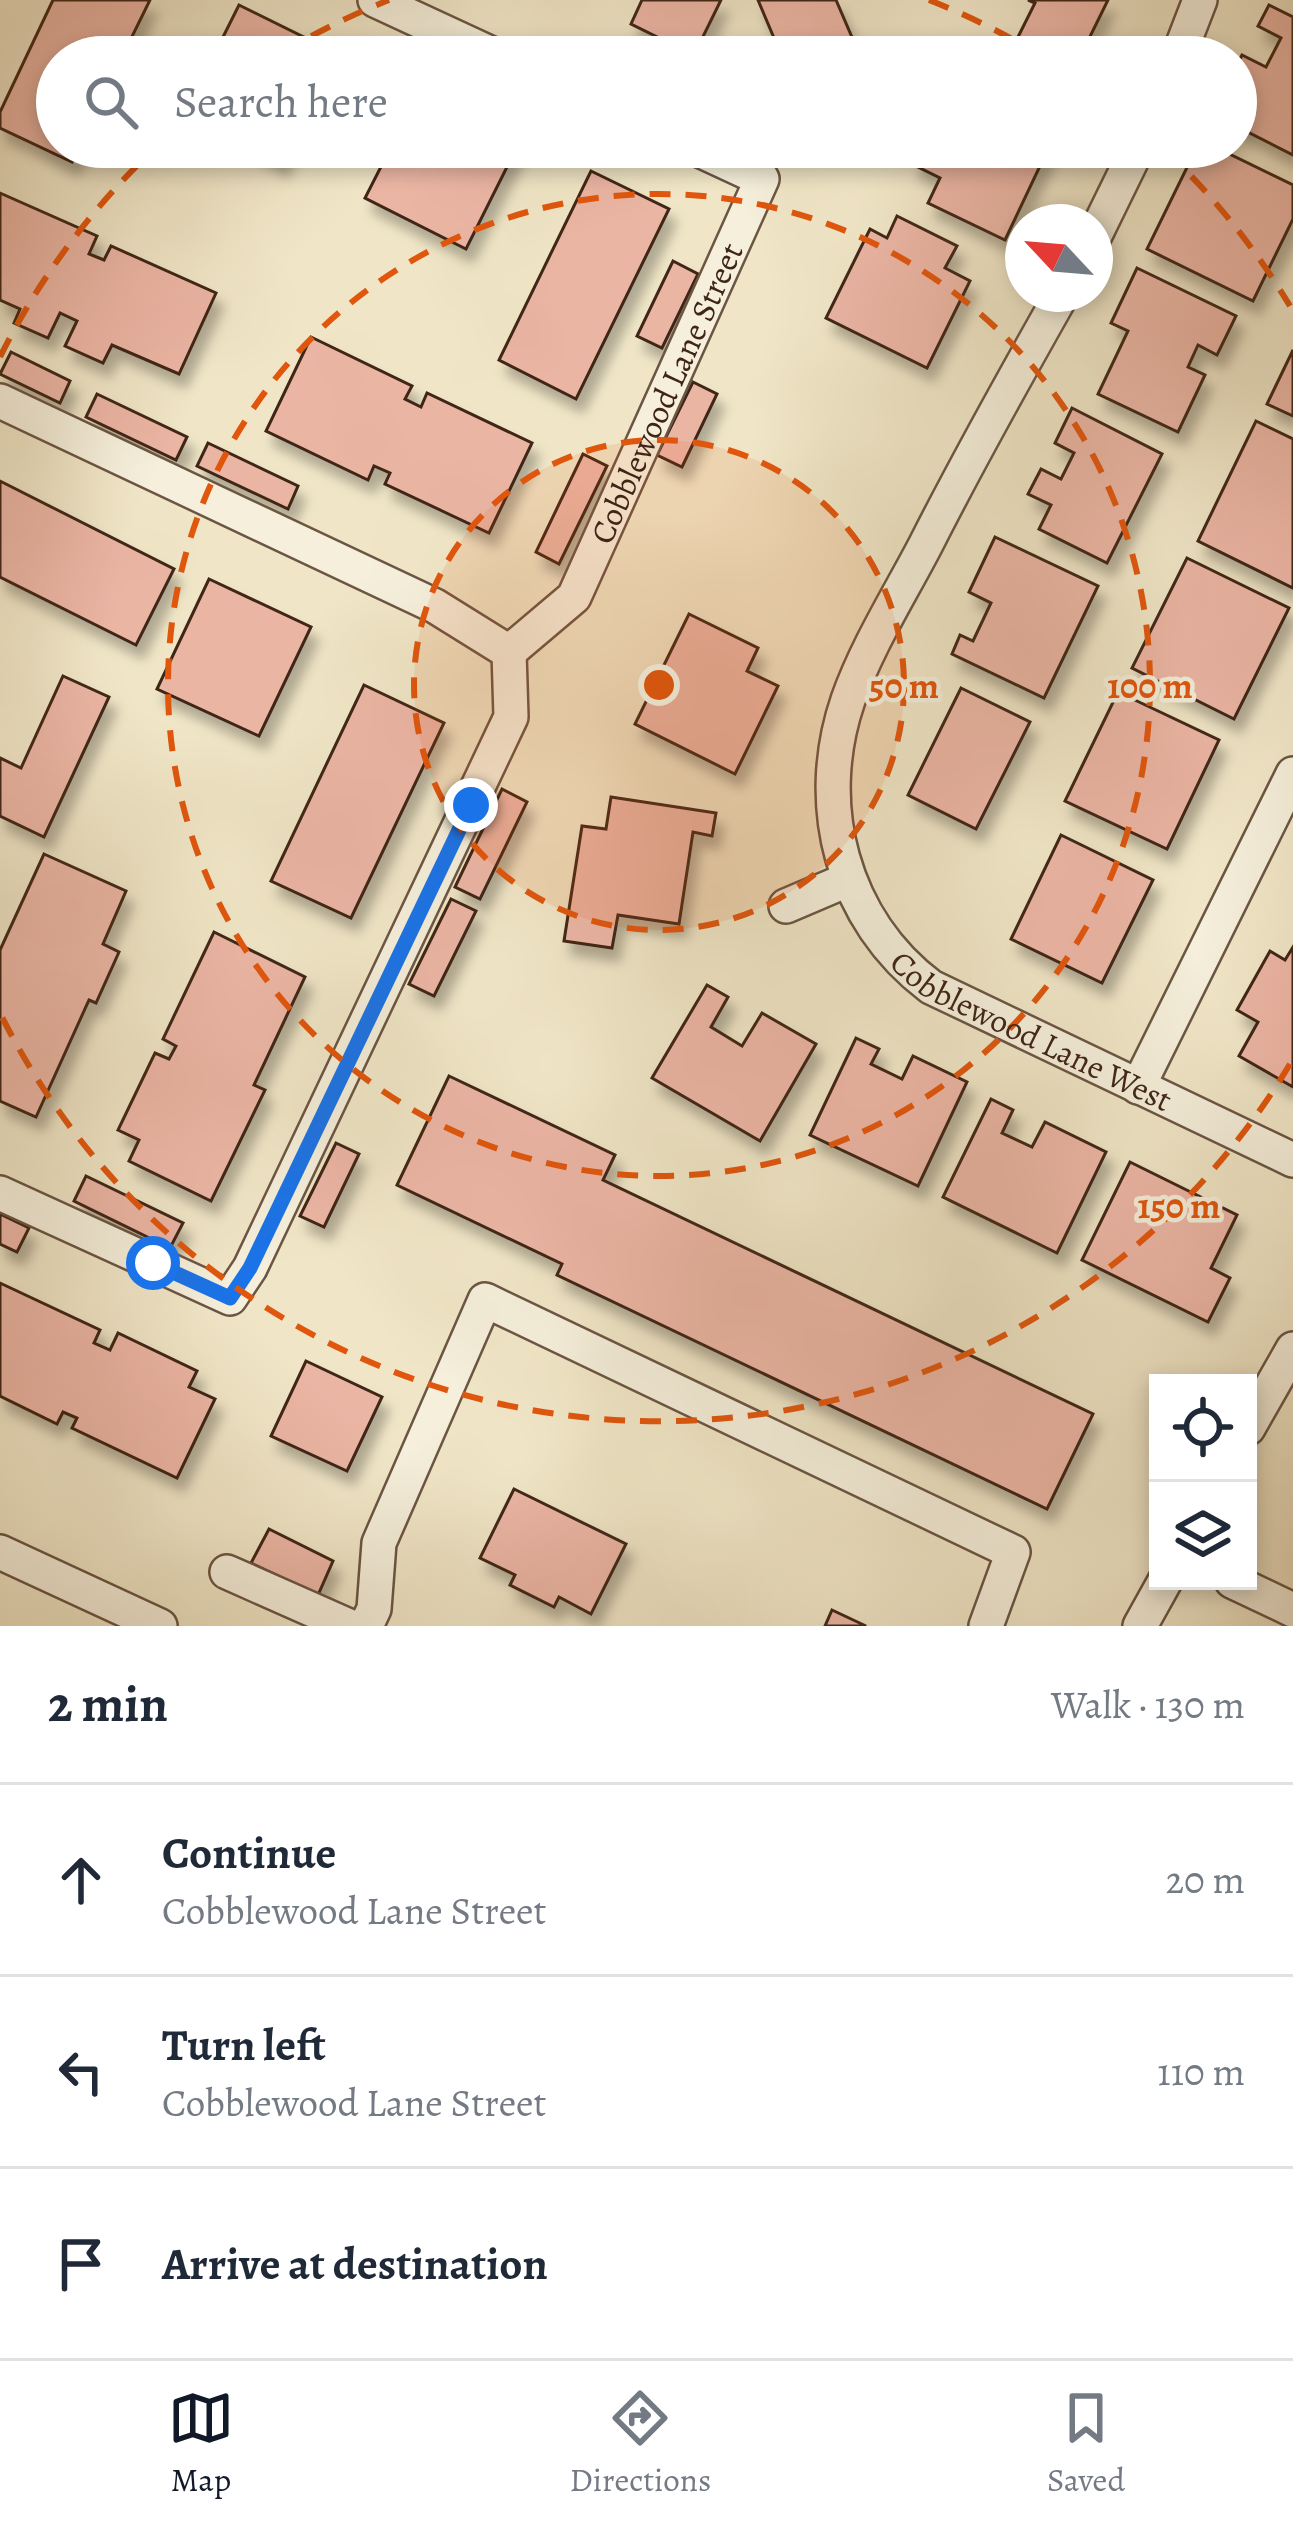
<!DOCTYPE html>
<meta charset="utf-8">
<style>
:root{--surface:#fff;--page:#f2f2f3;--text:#1f2937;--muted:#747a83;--line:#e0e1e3;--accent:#111827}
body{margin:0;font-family:Alegreya,serif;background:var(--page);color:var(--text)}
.controls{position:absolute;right:36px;bottom:36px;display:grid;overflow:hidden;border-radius:0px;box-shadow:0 6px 18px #0003}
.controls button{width:108px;height:108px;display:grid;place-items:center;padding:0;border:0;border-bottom:3px solid var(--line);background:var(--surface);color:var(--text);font:60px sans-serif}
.compass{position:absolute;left:1005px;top:204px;width:108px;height:108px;border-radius:50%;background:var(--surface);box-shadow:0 6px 18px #0003;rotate:296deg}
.stop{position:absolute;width:36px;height:36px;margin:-27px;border:9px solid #1a73e8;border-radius:50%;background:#fff}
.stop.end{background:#1a73e8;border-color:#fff;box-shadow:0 3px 12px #0008}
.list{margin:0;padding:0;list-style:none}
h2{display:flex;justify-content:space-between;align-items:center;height:156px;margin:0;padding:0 48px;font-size:51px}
h2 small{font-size:39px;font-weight:400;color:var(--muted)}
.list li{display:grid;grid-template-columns:78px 1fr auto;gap:36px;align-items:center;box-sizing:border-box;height:192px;padding:0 48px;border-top:3px solid var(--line)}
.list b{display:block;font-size:45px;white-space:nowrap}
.list p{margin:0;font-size:39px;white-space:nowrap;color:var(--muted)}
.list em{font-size:39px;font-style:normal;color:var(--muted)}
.icon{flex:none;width:66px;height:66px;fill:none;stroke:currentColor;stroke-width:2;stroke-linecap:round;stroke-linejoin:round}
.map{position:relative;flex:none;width:1293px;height:1626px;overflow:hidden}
.search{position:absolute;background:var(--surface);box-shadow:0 6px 18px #0003;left:36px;right:36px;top:36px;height:132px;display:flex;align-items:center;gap:30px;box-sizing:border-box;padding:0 42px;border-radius:66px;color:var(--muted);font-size:45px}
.sheet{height:732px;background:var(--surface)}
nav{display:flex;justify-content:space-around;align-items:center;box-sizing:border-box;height:168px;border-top:3px solid var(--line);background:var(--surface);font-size:33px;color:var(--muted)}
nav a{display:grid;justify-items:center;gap:6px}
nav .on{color:var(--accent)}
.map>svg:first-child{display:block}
</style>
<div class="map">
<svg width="1293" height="1626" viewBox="0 0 1293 1626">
<defs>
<filter id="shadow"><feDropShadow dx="7" dy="13" stdDeviation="6" flood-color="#0004"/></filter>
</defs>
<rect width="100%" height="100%" fill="#f0e6c7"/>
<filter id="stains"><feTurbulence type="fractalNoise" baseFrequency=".00167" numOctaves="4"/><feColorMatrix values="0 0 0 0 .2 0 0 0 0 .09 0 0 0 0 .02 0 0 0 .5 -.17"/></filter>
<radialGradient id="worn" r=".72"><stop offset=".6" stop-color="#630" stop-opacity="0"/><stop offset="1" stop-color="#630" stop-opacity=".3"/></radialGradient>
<!-- building -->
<g fill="#ebb5a4" stroke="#3f2517" stroke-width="3" filter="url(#shadow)">
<path d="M53,0h97l-28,57h-65v90h22l-7,15 -72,-34v-16z"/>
<path d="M642,0h79l-27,55 -63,-31z"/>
<path d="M758,0h78l18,42 -34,15h-38z"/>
<path d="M1028,0h80l-28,57h-72l27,-54z"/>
<path d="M239,5l97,48 -2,4h-121z"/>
<path d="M1269,5l24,12v138l-57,-29v-59l6,-12 24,12 15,-29 -23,-12z"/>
<path d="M250,147h39l-8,16z"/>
<path d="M391,147h126l-51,102 -101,-51z"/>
<path d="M921,147h128l-44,93 -77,-37 12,-25 -28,-14z"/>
<path d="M1197,147h18l78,38v34l-40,82 -106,-52z"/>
<path d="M591,171l78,38 -93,190 -77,-39z"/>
<path d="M0,193l97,43 -8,18 15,6 7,-14 105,47 -37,81 -67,-29 -9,18 -38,-17 12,-25 -17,-8 -12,25 -34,-15 6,-14 -20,-9z"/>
<path d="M897,216l60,30 -12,22 25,13 -43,87 -101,-50 44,-89 17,9z"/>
<path d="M673,261l25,13 -36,74 -25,-12z"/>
<path d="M1137,268l99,48 -19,39 -19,-10 -10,22 17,8 -27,57 -80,-38 30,-63 -17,-8z"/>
<path d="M311,337l101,49 -7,13 16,8 6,-14 105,50 -43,90 -104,-49 5,-11 -16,-7 -6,14 -102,-49z"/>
<path d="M1293,350v66l-26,-12z"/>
<path d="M11,352l59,29 -10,22 -60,-29z"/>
<path d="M693,382l24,12 -35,73 -25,-12z"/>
<path d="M97,394l90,43 -11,23 -90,-43z"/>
<path d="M1072,408l90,46 -55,109 -68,-34 12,-24 -23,-11 13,-25 20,10 13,-26 -19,-10z"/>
<path d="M1256,421l37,18v149l-95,-47z"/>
<path d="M208,443l90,43 -10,23 -91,-43z"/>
<path d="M583,454l24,12 -48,98 -23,-12z"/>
<path d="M0,481l174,88 -38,76 -136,-68z"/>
<path d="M995,537l103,49 -54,112 -92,-44 8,-19 13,6 18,-38 -22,-11z"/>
<path d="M1187,558l102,50 -55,111 -102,-51z"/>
<path d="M209,579l102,48 -52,109 -102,-47z"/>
<path d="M689,614l69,34 -11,23 31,15 -43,88 -100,-50z"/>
<path d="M63,676l46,21 -65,140 -44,-21v-58l21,10z"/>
<path d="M364,685l80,38 -93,195 -80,-37z"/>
<path d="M961,688l69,34 -54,107 -68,-34z"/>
<path d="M1118,692l101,48 -52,109 -102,-48z"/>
<path d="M502,789l25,13 -47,97 -25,-12z"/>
<path d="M611,797l105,16 -4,23 -19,-4 -14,92 -61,-9 -6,33 -48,-7 18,-115 24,3z"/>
<path d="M1061,835l92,45 -51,103 -91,-44z"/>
<path d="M44,854l82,37 -23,53 16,8 -23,51 -7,-3 -53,117 -36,-16v-151z"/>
<path d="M451,899l25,12 -42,85 -25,-12z"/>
<path d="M214,932l91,45 -51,108 11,5 -54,111 -82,-40 10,-21 -21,-10 37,-77 14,6 7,-13 -13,-7z"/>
<path d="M1293,947v140l-54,-31 19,-34 -21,-12 33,-59 15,9z"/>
<path d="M707,985l21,12 -17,30 31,19 20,-33 54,31 -56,97 -108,-63z"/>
<path d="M856,1038l23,11 -8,15 31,15 11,-23 54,26 -49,104 -108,-51z"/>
<path d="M449,1076l166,79 -12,25 490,234 -46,95 -490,-234 5,-11 -165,-79z"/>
<path d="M991,1099l22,11 -11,23 30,14 13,-25 61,30 -49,101 -114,-56z"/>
<path d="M336,1143l23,11 -35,73 -24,-11z"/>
<path d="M1130,1162l107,53 -26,53 19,10 -22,44 -126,-62z"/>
<path d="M86,1176l97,47 -13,25 -96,-47z"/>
<path d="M0,1214l29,14 -12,24 -17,-8z"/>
<path d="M0,1283l100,47 -6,13 16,7 8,-17 79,38 -8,16 26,12 -38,79 -105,-50 5,-10 -14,-6 -6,12 -57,-28z"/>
<path d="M306,1361l76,36 -35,74 -76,-35z"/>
<path d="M514,1489l112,55 -35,70 -32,-17 -5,10 -44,-22 5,-10 -35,-17z"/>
<path d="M269,1529l64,32 -15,34 -67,-32z"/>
<path d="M832,1610l34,16h-41z"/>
</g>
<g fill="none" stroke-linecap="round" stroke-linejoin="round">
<defs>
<g id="minor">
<path d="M375,0l123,57"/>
<path d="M1178,57l22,-57"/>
<path d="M1095,235l43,-88"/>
<path id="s1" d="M1062,294c-47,83 -93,165 -136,250 -26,50 -59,102 -78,156 -36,105 -6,220 83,287l362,173"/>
<path d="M0,401l435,205 74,46 2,65 -261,551 -20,30 -230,-105"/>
<path id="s2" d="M509,652l65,-55 188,-418 -69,-32"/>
<path d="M786,906l61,-26"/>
<path d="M1138,1087l155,-313"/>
<path d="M1248,1428l45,-79"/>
<path d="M0,1552l160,74"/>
<path d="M227,1572l122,54"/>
<path d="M1232,1581l61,29"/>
<path d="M366,1626l8,-17 5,-66 106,-243 528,252 -27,74"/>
<path d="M1140,1626l25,-45"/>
</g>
</defs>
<!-- minor casing -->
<use href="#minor" stroke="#6b5543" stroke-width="38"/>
<!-- minor -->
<use href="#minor" stroke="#f5efdb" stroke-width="33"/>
</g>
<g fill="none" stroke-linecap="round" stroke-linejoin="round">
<!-- route -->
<path stroke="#1a73e8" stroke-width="15" d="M153,1263l77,35 20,-30 221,-463"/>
</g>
<!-- distance rings -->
<circle cx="659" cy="685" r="245" fill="#e0560d" fill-opacity=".12"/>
<g fill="none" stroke="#e0560d" stroke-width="6" stroke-dasharray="21 15">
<circle cx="659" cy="685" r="245"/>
<circle cx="659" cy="685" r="491"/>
<path d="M1290 1064A736 736 0 0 1 0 1013M0 357A736 736 0 0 1 152 151M280 54A736 736 0 0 1 389 0M929 0A736 736 0 0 1 1038 54M1166 151A736 736 0 0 1 1290 306"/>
</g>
<g text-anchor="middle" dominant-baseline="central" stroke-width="9" stroke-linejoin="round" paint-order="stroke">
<!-- street labels -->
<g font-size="33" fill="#3f2517" stroke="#f5efdb">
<text stroke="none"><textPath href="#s2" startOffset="309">Cobblewood Lane Street</textPath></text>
<text stroke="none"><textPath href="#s1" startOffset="888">Cobblewood Lane West</textPath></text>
</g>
</g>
<circle cx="659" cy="685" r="18" fill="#e0560d" stroke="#f5efdb" stroke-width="6"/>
<g font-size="36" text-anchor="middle" font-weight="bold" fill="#e0560d" stroke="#f5efdb" stroke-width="9" stroke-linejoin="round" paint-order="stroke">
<text x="904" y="698">50 m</text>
<text x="1150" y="698">100 m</text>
<text x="1179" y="1218">150 m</text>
</g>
<rect width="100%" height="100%" filter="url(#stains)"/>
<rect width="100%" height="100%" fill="url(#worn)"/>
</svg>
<div class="controls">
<button><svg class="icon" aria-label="locate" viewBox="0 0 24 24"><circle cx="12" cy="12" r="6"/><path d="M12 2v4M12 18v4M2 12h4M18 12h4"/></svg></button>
<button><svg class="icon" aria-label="layers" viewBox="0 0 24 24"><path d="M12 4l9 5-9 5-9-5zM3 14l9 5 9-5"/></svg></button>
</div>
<svg class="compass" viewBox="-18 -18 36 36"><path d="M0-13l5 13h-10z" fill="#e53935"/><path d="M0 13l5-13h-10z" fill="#747a83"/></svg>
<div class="stop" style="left:153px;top:1263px"></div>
<div class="stop end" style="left:471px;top:805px"></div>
<div class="search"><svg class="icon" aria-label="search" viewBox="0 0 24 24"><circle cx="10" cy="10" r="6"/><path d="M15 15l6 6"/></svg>Search here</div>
</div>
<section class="sheet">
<h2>2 min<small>Walk · 130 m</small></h2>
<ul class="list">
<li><svg class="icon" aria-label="ahead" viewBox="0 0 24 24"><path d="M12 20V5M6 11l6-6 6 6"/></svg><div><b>Continue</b><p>Cobblewood Lane Street</p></div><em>20 m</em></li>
<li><svg class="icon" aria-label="left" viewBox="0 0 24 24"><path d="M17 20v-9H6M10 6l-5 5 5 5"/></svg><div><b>Turn left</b><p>Cobblewood Lane Street</p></div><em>110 m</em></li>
<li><svg class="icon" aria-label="arrive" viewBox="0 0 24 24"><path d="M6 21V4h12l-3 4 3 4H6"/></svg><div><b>Arrive at destination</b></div></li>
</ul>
</section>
<nav>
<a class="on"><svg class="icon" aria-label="map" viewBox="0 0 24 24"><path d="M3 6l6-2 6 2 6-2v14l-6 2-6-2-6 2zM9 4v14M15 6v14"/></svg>Map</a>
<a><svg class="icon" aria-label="directions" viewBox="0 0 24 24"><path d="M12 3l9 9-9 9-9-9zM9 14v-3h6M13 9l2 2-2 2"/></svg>Directions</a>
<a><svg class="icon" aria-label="saved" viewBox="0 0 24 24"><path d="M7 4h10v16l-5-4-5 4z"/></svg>Saved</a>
</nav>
